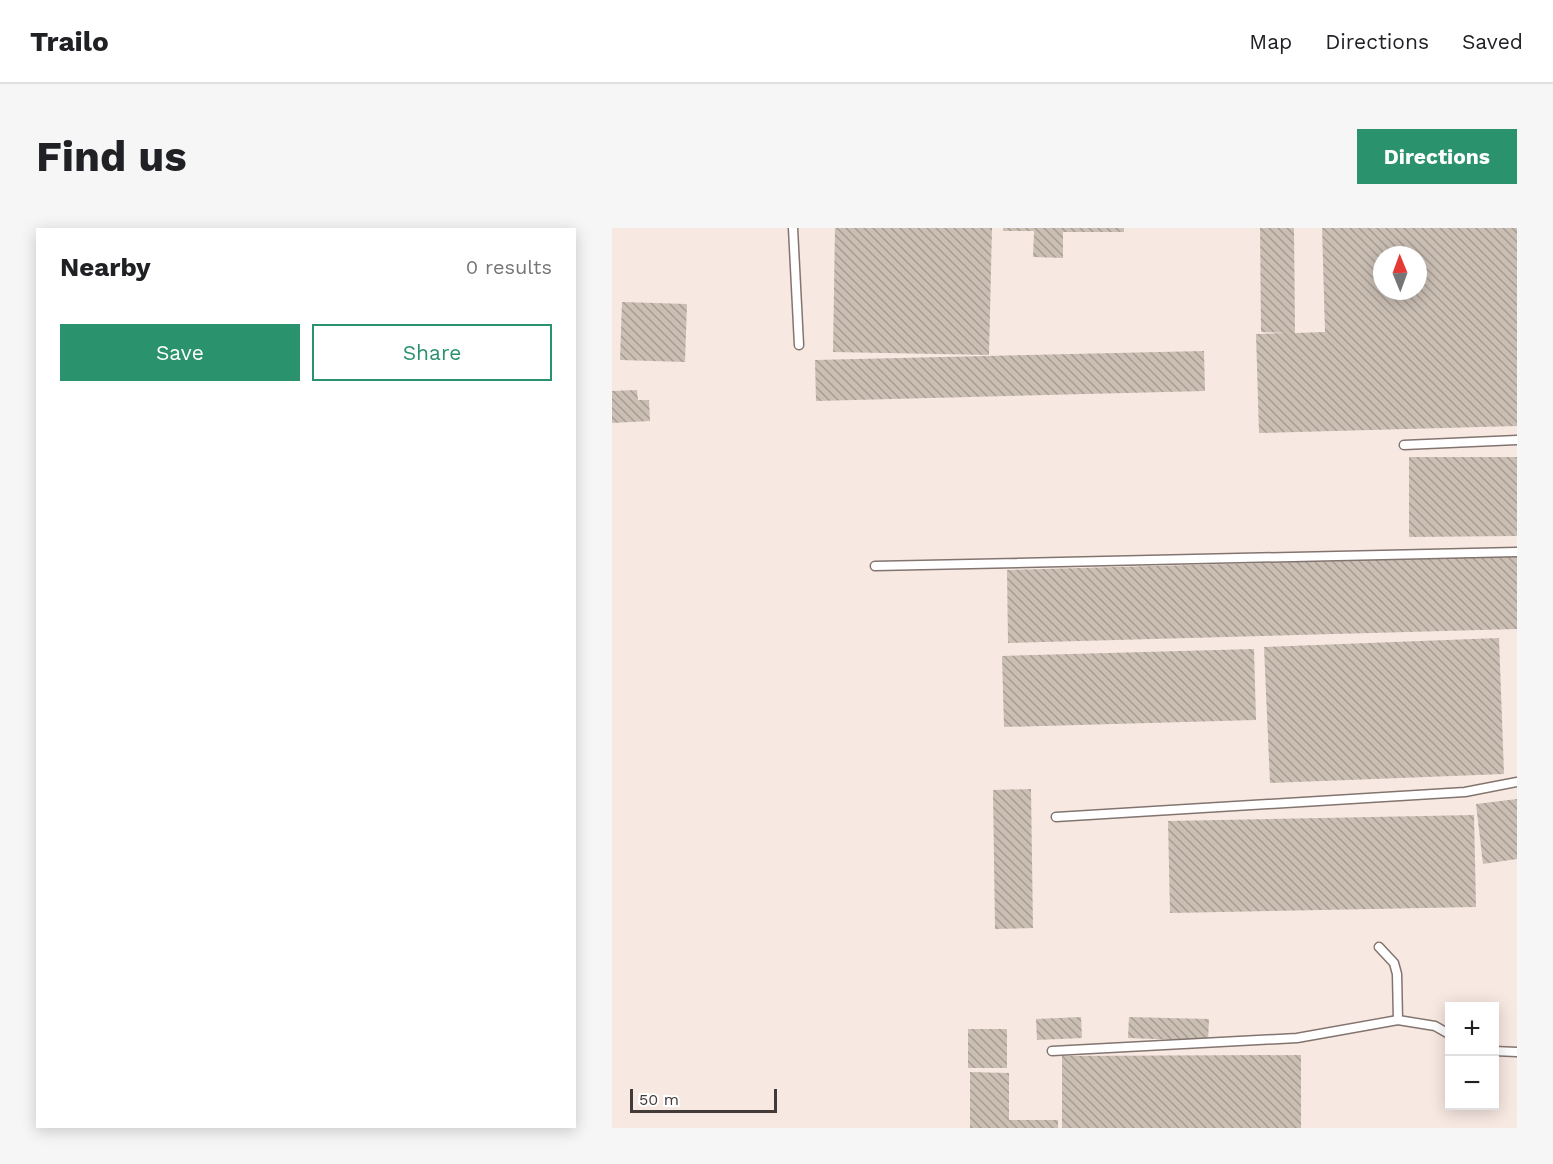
<!DOCTYPE html>
<meta charset="utf-8">
<style>
:root{--surface:#fff;--page:#f6f6f6;--text:#202124;--muted:#757577;--line:#e0e0e0;--accent:#2b926e}
body{margin:0;font-family:"Work Sans",sans-serif;background:var(--page);color:var(--text)}
.controls{position:absolute;right:18px;bottom:18px;display:grid;overflow:hidden;border-radius:0px;box-shadow:0 3px 15px #0003}
.controls button{width:54px;height:54px;display:grid;place-items:center;padding:0;border:0;border-bottom:2px solid var(--line);background:var(--surface);color:var(--text);font:30px sans-serif}
.compass{position:absolute;left:761px;top:18px;width:54px;height:54px;border-radius:50%;background:var(--surface);box-shadow:0 3px 15px #0003;rotate:359deg}
.scale{position:absolute;left:18px;bottom:15px;width:147px;box-sizing:border-box;padding-left:6px;border:3px solid #423b39;border-top:0;font-size:16px;line-height:21px;white-space:nowrap;color:#423b39;-webkit-text-stroke:4px #fff;paint-order:stroke}
.list{margin:0;padding:0;list-style:none}
h2{display:flex;justify-content:space-between;align-items:center;height:78px;margin:0;padding:0 24px;font-size:26px}
h2 small{font-size:20px;font-weight:400;color:var(--muted)}
.actions{display:flex;gap:12px;padding:18px 24px}
.actions a{flex:1;padding:14px 0;border:2px solid var(--accent);border-radius:0px;text-align:center;font-size:21px;color:var(--accent)}
.actions .main{background:var(--accent);color:#fff}
.map{position:relative;flex:none;width:905px;height:900px;overflow:hidden;border-radius:0px}
header{display:flex;align-items:center;gap:36px;box-sizing:border-box;height:84px;padding:0 30px;background:var(--surface);border-bottom:2px solid var(--line)}
header strong{font-size:28px}
nav{display:flex;gap:33px;margin-inline-start:auto;font-size:21px}
.intro{display:flex;align-items:center;justify-content:space-between;box-sizing:border-box;height:144px;padding:0 36px}
h1{margin:0;font-size:42px}
.button{padding:15px 27px;border-radius:0px;background:var(--accent);color:#fff;font-size:21px;font-weight:700}
main{display:flex;gap:36px;padding:0 36px}
aside{flex:1;background:var(--surface);border-radius:0px;box-shadow:0 3px 15px #0003}
.map>svg:first-child{display:block}
</style>
<header>
<strong>Trailo</strong>
<nav><a>Map</a><a>Directions</a><a>Saved</a></nav>
</header>
<div class="intro"><h1>Find us</h1><a class="button">Directions</a></div>
<main>
<aside>
<h2>Nearby<small>0 results</small></h2>
<ul class="list">
</ul>
<div class="actions"><a class="main">Save</a><a>Share</a></div>
</aside>
<div class="map">
<svg width="905" height="900" viewBox="0 0 905 900">
<defs>
<pattern id="building-back-hatch" width="6" height="6" patternUnits="userSpaceOnUse" patternTransform="scale(1.5)"><rect width="6" height="6" fill="#cbbfb4"/><path d="M-1 5l2 2M0 0l6 6M5-1l2 2" fill="none" stroke="#a69c93"/></pattern>
</defs>
<rect width="100%" height="100%" fill="#f8e8e2"/>
<!-- building -->
<g fill="url(#building-back-hatch)" fill-rule="evenodd">
<path d="M223,0h157l-3,127 -156,-3z"/>
<path d="M391,0h121v4h-61v26l-30,-1 1,-26h-31z"/>
<path d="M648,0h34l1,105 30,-1 -3,-104h195v198l-258,7 -3,-99 30,-1 -25,-1zM770,27h36v36h-36z"/>
<path d="M10,74l65,2 -2,58 -65,-2z"/>
<path d="M592,123l1,40 -389,10 -1,-41z"/>
<path d="M25,162l1,10h11l1,21 -38,2v-32z"/>
<path d="M797,229h108v79l-108,1z"/>
<path d="M905,328v73l-509,14 -1,-73z"/>
<path d="M887,410l5,136 -234,9 -6,-136z"/>
<path d="M642,421l2,71 -252,7 -2,-71z"/>
<path d="M419,561l2,139 -38,1 -2,-139z"/>
<path d="M905,571v60l-34,5 -7,-60z"/>
<path d="M862,587l2,92 -306,6 -2,-92z"/>
<path d="M469,789l1,21 -45,2 -1,-21z"/>
<path d="M517,789l80,2 -1,22 -80,-3z"/>
<rect x="356" y="801" width="39" height="39"/>
<path d="M689,827v73h-239v-72z"/>
<path d="M358,844l39,1v47h49v8h-88z"/>
</g>
<g fill="none" stroke-linecap="round" stroke-linejoin="round">
<defs>
<g id="lane">
<path d="M181,0l6,117"/>
<path d="M792,217l113,-5"/>
<path d="M263,338l642,-14"/>
<path d="M444,589l409,-25 52,-10"/>
<path d="M767,719l15,16 3,11 1,46"/>
<path d="M440,823l245,-13 101,-18 37,6 14,8"/>
<path d="M882,823l23,1"/>
</g>
</defs>
<!-- lane casing -->
<use href="#lane" stroke="#83746f" stroke-width="11"/>
<!-- lane -->
<use href="#lane" stroke="#fff" stroke-width="8"/>
</g>
</svg>
<div class="controls">
<button>+</button>
<button>−</button>
</div>
<svg class="compass" viewBox="-18 -18 36 36"><path d="M0-13l5 13h-10z" fill="#e53935"/><path d="M0 13l5-13h-10z" fill="#757577"/></svg>
<div class="scale">50 m</div>
</div>
</main>
